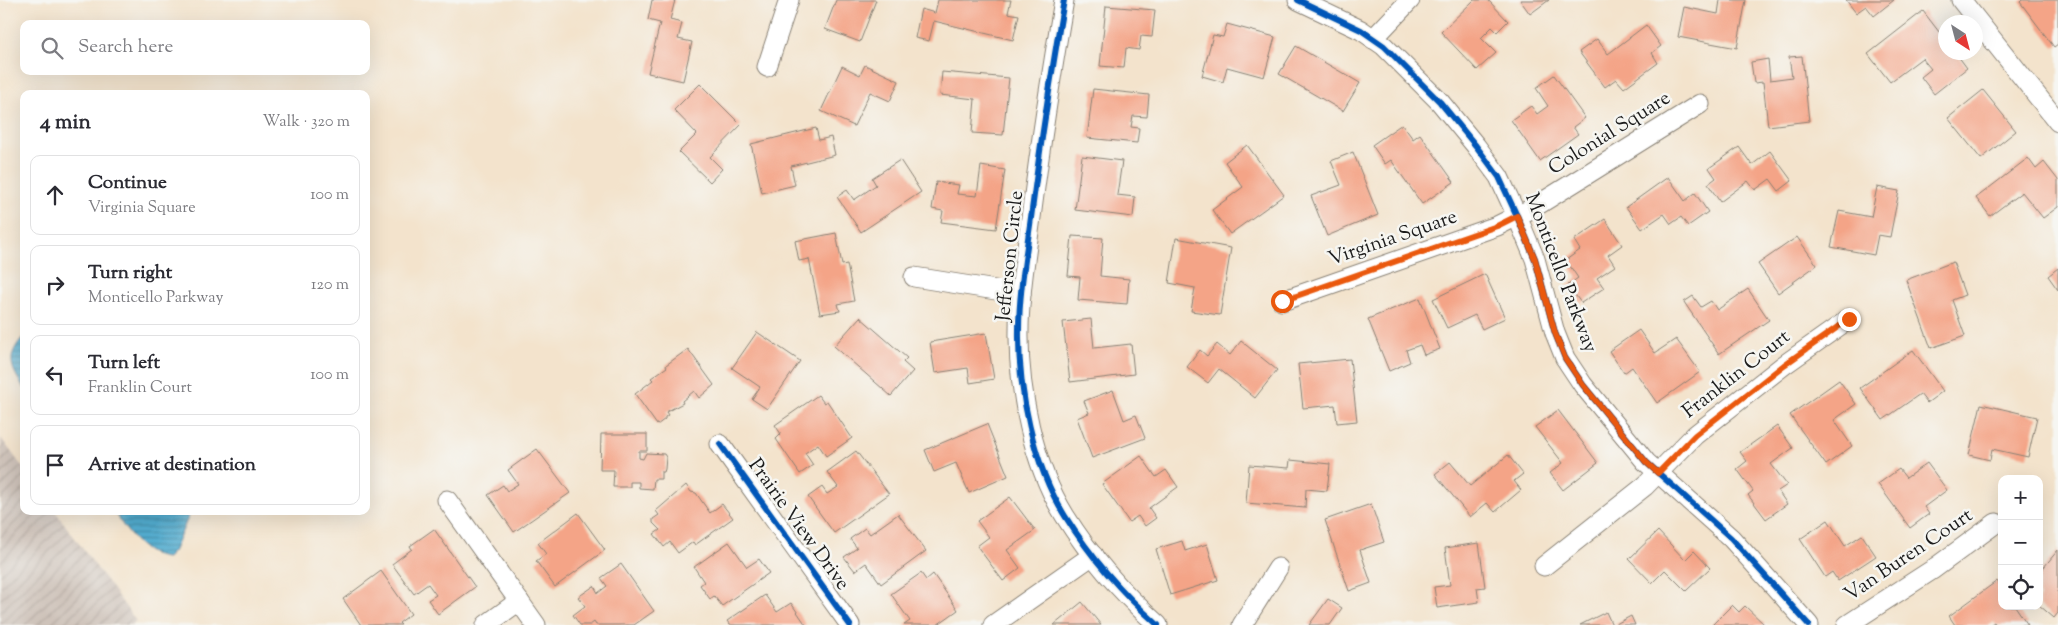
<!DOCTYPE html>
<meta charset="utf-8">
<style>
:root{--surface:#fff;--page:#f7f7f7;--text:#2b2b33;--muted:#7c7c81;--line:#e1e1e2}
body{margin:0;font-family:"Sorts Mill Goudy",serif;background:var(--page);color:var(--text)}
.controls{position:absolute;right:15px;bottom:15px;display:grid;overflow:hidden;border-radius:10px;box-shadow:0 5px 20px #0002}
.controls button{width:45px;height:45px;display:grid;place-items:center;padding:0;border:0;border-bottom:1px solid var(--line);background:var(--surface);color:var(--text);font:25px sans-serif}
.compass{position:absolute;left:1938px;top:15px;width:45px;height:45px;border-radius:50%;background:var(--surface);box-shadow:0 5px 20px #0002;rotate:144deg}
.stop{position:absolute;width:15px;height:15px;margin:-11px;border:4px solid #ea580c;border-radius:50%;background:#fff}
.stop.end{background:#ea580c;border-color:#fff;box-shadow:0 1px 5px #0008}
.list{margin:0;padding:0;list-style:none}
h2{display:flex;justify-content:space-between;align-items:center;height:65px;margin:0;padding:0 20px;font-size:21px}
h2 small{font-size:16px;font-weight:400;color:var(--muted)}
.list li{display:grid;grid-template-columns:32px 1fr auto;gap:15px;align-items:center;box-sizing:border-box;height:80px;margin:0 10px 10px;padding:0 10px;border:1px solid var(--line);border-radius:10px}
.list b{display:block;font-size:19px;white-space:nowrap}
.list p{margin:0;font-size:16px;white-space:nowrap;color:var(--muted)}
.list em{font-size:16px;font-style:normal;color:var(--muted)}
.icon{flex:none;width:28px;height:28px;fill:none;stroke:currentColor;stroke-width:2;stroke-linecap:round;stroke-linejoin:round}
.map{position:relative;flex:none;width:2058px;height:625px;overflow:hidden}
.search{position:absolute;background:var(--surface);box-shadow:0 5px 20px #0002;left:20px;top:20px;width:350px;height:55px;display:flex;align-items:center;gap:12px;box-sizing:border-box;padding:0 18px;border-radius:10px;color:var(--muted);font-size:19px}
.panel{position:absolute;background:var(--surface);box-shadow:0 5px 20px #0002;left:20px;top:90px;width:350px;height:425px;border-radius:10px}
.map>svg:first-child{display:block}
</style>
<div class="map">
<svg width="2058" height="625" viewBox="0 0 2058 625">
<defs>
<pattern id="industrial-furrows" width="10" height="10" patternUnits="userSpaceOnUse" patternTransform="scale(1.25)"><rect width="10" height="10" fill="#cec2b9"/><path d="M-1 1l2-2M0 10L10 0M9 11l2-2" fill="none" stroke="#b0a69e"/></pattern>
<pattern id="water-rules" width="6" height="5" patternUnits="userSpaceOnUse" patternTransform="scale(1.25)"><rect width="6" height="5" fill="#52accf"/><path d="M0 2.5h6" fill="none" stroke="#438ba7"/></pattern>
</defs>
<rect width="100%" height="100%" fill="#f6f6f2"/>
<filter id="ink" filterUnits="userSpaceOnUse"><feTurbulence type="fractalNoise" baseFrequency=".02" numOctaves="2"/><feDisplacementMap in="SourceGraphic" scale="10" xChannelSelector="R" yChannelSelector="G"/><feConvolveMatrix kernelMatrix="1 2 1 2 8 2 1 2 1" color-interpolation-filters="sRGB"/></filter>
<filter id="wash" filterUnits="userSpaceOnUse"><feTurbulence type="fractalNoise" baseFrequency=".0096" numOctaves="4" result="noise"/><feDisplacementMap in="SourceGraphic" scale="20" xChannelSelector="R" yChannelSelector="G"/><feGaussianBlur stdDeviation="1.12" result="paint"/><feColorMatrix in="noise" values="0 0 0 0 0 0 0 0 0 0 0 0 0 0 0 0 0 1.4 0 .05"/><feComposite in="paint" operator="in"/></filter>
<g filter="url(#wash)">
<rect width="100%" height="100%" fill="#f3e3cc"/>
<!-- industrial -->
<path fill="url(#industrial-furrows)" d="M1,438l23,31v42h31l81,110 -5,4h-131z"/>
<!-- water -->
<g fill="url(#water-rules)" stroke="#376476">
<path d="M24,336v52c-14,-21 -18,-32 0,-52z"/>
<path d="M113,511h78l-18,41 -6,6c-25,-2 -40,-27 -54,-47z"/>
</g>
<g id="blocks">
<!-- building -->
<g fill="#f4a487">
<path d="M652,0h23l-5,20 12,3 -4,16 14,3 -9,39 -35,-8 12,-50 -12,-3z"/>
<path d="M836,0h40l-16,42 -35,-13z"/>
<path d="M938,0h73l-3,13 11,2 -6,25 -79,-19 -5,20 -14,-3 6,-29 14,4z"/>
<path d="M1474,0h14l20,21 -11,11 -5,-5 -11,11 15,15 -19,17 -36,-38z"/>
<path d="M1520,0h29l-19,14z"/>
<path d="M1720,0h26l-9,48 -59,-11 6,-30 34,7z"/>
<path d="M1846,0h48l-20,16 -8,-10 -10,7z"/>
<path d="M2022,0h36v44l-4,3 -34,-45z"/>
<path d="M1106,6l49,4 -3,27 -11,-1 -2,14 -13,-2 -2,20 -24,-2z"/>
<path d="M1923,11l23,30v11h9l12,16 -33,26 -13,-17 10,-8 -9,-11 -32,24 -22,-28z"/>
<path d="M1227,24l48,13 -11,40 -37,-10 -4,15 -21,-6 11,-41 10,2z"/>
<path d="M1646,25l15,21 -9,7 6,10 -34,25 -8,-9 -11,8 -26,-35 18,-13 11,15z"/>
<path d="M1296,46l64,37 -17,28 -64,-37z"/>
<path d="M1802,56l7,65 -41,5 -5,-44 -9,1 -3,-21 17,-3 2,21 22,-3 -3,-20z"/>
<path d="M865,65l34,16 -9,20 -20,-9 -16,34 -33,-15 21,-45 18,9z"/>
<path d="M942,72l67,6 -6,57 -31,-2 3,-34 -35,-4z"/>
<path d="M1554,75l31,43 -12,9 5,7 -38,27 -29,-41 20,-14 6,8 11,-8 -12,-18z"/>
<path d="M700,84l41,41 -31,32 12,12 -12,13 -31,-30 18,-18 -23,-24z"/>
<path d="M1093,89l56,6 -2,22 -14,-1 -2,11 8,1 -2,15 -50,-5z"/>
<path d="M1983,90l33,41 -35,28 -33,-41z"/>
<path d="M1402,124l11,15 7,-5 34,48 -32,22 -31,-44 -6,4 -13,-19z"/>
<path d="M816,128l3,12 12,-3 4,18 -44,11 4,19 -33,8 -11,-49z"/>
<path d="M1247,145l37,50 -54,39 -18,-24 31,-23 -18,-25z"/>
<path d="M1739,147l13,18 18,-14 22,30 -13,10 -9,-12 -15,11 -7,-9 -28,21 -12,-18 8,-6 -7,-10z"/>
<path d="M1353,152l25,63 -51,21 -16,-40 30,-11 -10,-24z"/>
<path d="M1082,156l40,5 -5,34 18,2 -2,20 -58,-7z"/>
<path d="M2028,158l8,11 8,-7 14,18v27l-15,11 -21,-26 -32,24 -14,-18z"/>
<path d="M900,160l21,32 -60,40 -24,-35 10,-7 7,10 22,-15 -4,-7z"/>
<path d="M981,166l24,4 -9,59 -55,-7 2,-11 -11,-2 4,-27 23,3 -2,9 20,2z"/>
<path d="M1668,177l17,24 10,-8 13,19 -20,14 -7,-9 -10,7 -7,-10 -22,15 -16,-22z"/>
<path d="M1877,187l22,4 -9,46 -12,-2 -4,20 -43,-8 8,-36 32,6z"/>
<path d="M1605,219l17,26 -14,10 7,11 -18,12 7,10 -23,15 -13,-18 10,-7 -12,-18 14,-10 -6,-10z"/>
<path d="M836,233l6,32 5,-1 7,37 -16,3 2,7 -20,3 -11,-55 -10,2 -4,-20z"/>
<path d="M1072,236l31,2 -3,38 29,3 -2,25 -49,-4 2,-23 -12,-1z"/>
<path d="M1797,237l20,28 -39,28 -20,-29z"/>
<path d="M1176,238l55,10 -11,67 -29,-4 4,-23 -26,-5z"/>
<path d="M1953,262l12,33 -13,5 13,36 -34,12 -25,-68z"/>
<path d="M2058,268v22l-10,-14z"/>
<path d="M1485,274l20,44 -23,11 -7,-14 -28,13 -14,-29z"/>
<path d="M1748,289l21,31 -50,34 -35,-52 9,-6 8,11 10,-6 6,9z"/>
<path d="M1420,298l20,51 -16,6 -4,-10 -14,5 4,12 -21,9 -21,-52z"/>
<path d="M860,317l47,41 -4,4 10,9 -22,25 -57,-50z"/>
<path d="M1091,319l3,29 37,-4 3,30 -64,8 -7,-60z"/>
<path d="M1639,330l16,23 21,-14 24,33 -43,31 -25,-36 -8,6 -15,-22z"/>
<path d="M757,332l43,29 -33,48 -15,-10 8,-12 -28,-19z"/>
<path d="M986,333l8,46 -24,4 -2,-15 -33,5 -5,-31z"/>
<path d="M1241,341l36,29 -22,28 -36,-29 -11,14 -21,-16 13,-17 7,6 10,-12 13,11z"/>
<path d="M688,349l26,36 -15,13 -5,-7 -12,10 1,2 -17,9 2,3 -3,2v2l-8,6 -22,-31 18,-14 -2,-2 16,-11 -1,-2z"/>
<path d="M1913,350l30,41 -16,12 -7,-9 -37,26 -23,-32z"/>
<path d="M1350,359l7,62 -20,2 -2,-18 -32,3 -5,-44z"/>
<path d="M1839,380l17,24 -22,16 18,26 -26,19 -36,-50z"/>
<path d="M1113,390l11,30 12,-5 9,23 -53,20 -15,-40 12,-5 -5,-12z"/>
<path d="M818,395l6,8 3,-2 25,37 -26,18 -8,-12 -13,9 8,12 -13,9 -24,-35 5,-5 -6,-9z"/>
<path d="M1981,404l56,13 -9,40 -36,-8 -2,11 -21,-5z"/>
<path d="M1558,410l40,53 -35,27 -13,-17 13,-10 -28,-36z"/>
<path d="M987,424l21,52 -39,17 -13,-30 -22,9 -9,-22z"/>
<path d="M1777,426l16,22 -22,16 16,21 -9,6 9,13 -21,15 -18,-24 5,-4 -16,-22 10,-8 -7,-9z"/>
<path d="M601,434h46v17h-8v7l4,1 3,-6 18,1 2,3 -1,12 -1,3h-3v7h-7l-1,10 -14,-1v-6h-9v5h-17l1,-17h-14z"/>
<path d="M537,449l33,44 -56,39 -26,-37 15,-10 4,6 11,-7 -10,-14z"/>
<path d="M856,451l33,43 -55,39 -26,-36 14,-10 5,7 11,-7 -11,-15z"/>
<path d="M1508,455l15,19 -9,7 7,9 -26,22 -8,-9 -17,14 -35,-43 15,-12 20,24z"/>
<path d="M1141,456l15,21 10,-7 12,17 -29,21 7,10 -11,8 -7,-10 -9,6 -27,-38z"/>
<path d="M1290,460l40,4 -3,27 -21,-2 -1,19 -59,-5 3,-38 40,3z"/>
<path d="M1927,463l20,27 -23,17 5,7 -19,14 -32,-44 21,-15 7,9z"/>
<path d="M686,485l5,7 5,1 14,20 12,-9 11,14 -38,27 -2,-3 -15,11 -8,-11 -6,5 -10,-13 6,-4 -7,-7v-4l6,-4 -3,-4z"/>
<path d="M1010,497l25,33 -28,20 13,18 -17,13 -26,-35 12,-9 -12,-16z"/>
<path d="M1371,504l13,38 -24,8 11,33 -22,8 -24,-71z"/>
<path d="M578,513l27,37 -50,37 -19,-26 10,-7 -8,-11z"/>
<path d="M898,514l28,37 -45,33 -15,-21 -11,8 -11,-14 13,-9 -7,-9 15,-11 5,6z"/>
<path d="M1828,520l17,26 17,-11 14,21 -38,25 -6,-9 -7,5 -25,-38z"/>
<path d="M434,529l41,58 -37,27 -10,-14 8,-5 -8,-11 -14,10 -22,-30 20,-15 -2,-3z"/>
<path d="M1658,531l27,29 9,-9 16,17 -24,23 -21,-21 -13,13 -23,-24z"/>
<path d="M1182,541l3,10 22,-7 11,36 -48,15 -14,-46z"/>
<path d="M729,542l18,25 12,-8 10,14 -47,33 -8,-10 -4,3 -10,-14 4,-3 -10,-15z"/>
<path d="M1479,543l6,44 -8,1 2,14 -42,6 -3,-21 16,-2 -5,-37z"/>
<path d="M2058,550v63l-4,5 -15,-13v-32z"/>
<path d="M621,564l33,47 -20,14h-38l-2,-3 -4,3h-10l-7,-10 12,-9 -7,-9 16,-11 4,7 9,-7 -6,-8z"/>
<path d="M381,571l30,43 -12,9 2,2h-40l-18,-26z"/>
<path d="M921,573l5,7 7,-6 25,36 -21,15h-33l6,-4 -19,-27z"/>
<path d="M1997,581l5,7v18h13l13,19h-32l-2,-3 -4,3h-35l-6,-9z"/>
<path d="M765,595l12,17 14,-9 15,22h-76l-3,-4z"/>
<path d="M1328,599l14,9 -12,17h-21z"/>
<path d="M1082,602l19,23h-47z"/>
<path d="M1732,605l7,7 6,-6 20,19h-53z"/>
<path d="M1606,612l6,13h-32z"/>
<path d="M1631,616l4,9h-21z"/>
</g>
</g>
</g>
<g filter="url(#ink)">
<use href="#blocks" fill-opacity="0" stroke="#888074" stroke-width="1"/>
<g fill="none" stroke-linecap="round" stroke-linejoin="round">
<defs>
<g id="street">
<path d="M1064,0c-12,70 -23,140 -32,210 -5,40 -13,80 -13,120 -1,60 14,135 46,186 25,40 58,78 93,109"/>
<path d="M1298,0l63,30 23,16 56,56 36,44 23,31 18,39 18,43 20,74 10,25 18,27 63,77 85,76 78,87"/>
<path d="M1961,0l97,122"/>
<path d="M1373,39l37,-39"/>
<path d="M767,67l22,-67"/>
<path d="M914,277l107,17"/>
<path d="M1282,301l215,-75 36,-18 167,-104"/>
<path d="M720,444l130,181"/>
<path d="M447,500l89,125"/>
<path d="M1544,566l101,-80 50,-51 89,-70 65,-46"/>
<path d="M486,625l33,-24"/>
<path d="M993,625l100,-70"/>
<path d="M1242,625l36,-57"/>
<path d="M1847,625l85,-55 64,-47"/>
</g>
</defs>
<!-- street casing -->
<use href="#street" stroke="#888074" stroke-width="21"/>
<!-- street -->
<use href="#street" stroke="#fff" stroke-width="19"/>
<defs>
<g id="cycleway">
<path d="M1064,0c-12,70 -23,140 -32,210 -5,40 -13,80 -13,120 -1,60 14,135 46,186 25,40 58,78 93,109"/>
<path d="M1298,0l63,30 23,16 56,56 36,44 23,31 18,39 18,43 20,74 10,25 18,27 63,77 85,76 78,87"/>
<path d="M720,444l130,181"/>
</g>
</defs>
<!-- cycleway casing -->
<use href="#cycleway" stroke="#f6f6f2" stroke-width="9"/>
<!-- cycleway -->
<use href="#cycleway" stroke="#0057b8" stroke-width="6"/>
</g>
</g>
<g fill="none" stroke-linecap="round" stroke-linejoin="round" filter="url(#ink)">
<!-- route -->
<path stroke="#ea580c" stroke-width="6" d="M1282,301l215,-75 20,-10 18,43 20,74 10,25 18,27 63,77 12,11 37,-38 89,-70 65,-46"/>
</g>
<g text-anchor="middle" dominant-baseline="central" stroke-width="5" stroke-linejoin="round" paint-order="stroke">
<!-- street labels -->
<g font-size="20" fill="#1c1c1c" stroke="#f6f6f2">
<text transform="translate(1610 134) rotate(-32)">Colonial Square</text>
<text transform="translate(1393 239) rotate(-19)">Virginia Square</text>
<text transform="translate(1011 256) rotate(-84)">Jefferson Circle</text>
<text transform="translate(1560 273) rotate(69)">Monticello Parkway</text>
<text transform="translate(1737 375) rotate(-38)">Franklin Court</text>
<text transform="translate(798 525) rotate(54)">Prairie View Drive</text>
<text transform="translate(1909 556) rotate(-34)">Van Buren Court</text>
</g>
</g>
</svg>
<div class="controls">
<button>+</button>
<button>−</button>
<button><svg class="icon" aria-label="locate" viewBox="0 0 24 24"><circle cx="12" cy="12" r="6"/><path d="M12 2v4M12 18v4M2 12h4M18 12h4"/></svg></button>
</div>
<svg class="compass" viewBox="-18 -18 36 36"><path d="M0-13l5 13h-10z" fill="#e53935"/><path d="M0 13l5-13h-10z" fill="#7c7c81"/></svg>
<div class="stop" style="left:1282px;top:301px"></div>
<div class="stop end" style="left:1849px;top:319px"></div>
<div class="search"><svg class="icon" aria-label="search" viewBox="0 0 24 24"><circle cx="10" cy="10" r="6"/><path d="M15 15l6 6"/></svg>Search here</div>
<section class="panel">
<h2>4 min<small>Walk · 320 m</small></h2>
<ul class="list">
<li><svg class="icon" aria-label="ahead" viewBox="0 0 24 24"><path d="M12 20V5M6 11l6-6 6 6"/></svg><div><b>Continue</b><p>Virginia Square</p></div><em>100 m</em></li>
<li><svg class="icon" aria-label="right" viewBox="0 0 24 24"><path d="M7 20v-9h11M14 6l5 5-5 5"/></svg><div><b>Turn right</b><p>Monticello Parkway</p></div><em>120 m</em></li>
<li><svg class="icon" aria-label="left" viewBox="0 0 24 24"><path d="M17 20v-9H6M10 6l-5 5 5 5"/></svg><div><b>Turn left</b><p>Franklin Court</p></div><em>100 m</em></li>
<li><svg class="icon" aria-label="arrive" viewBox="0 0 24 24"><path d="M6 21V4h12l-3 4 3 4H6"/></svg><div><b>Arrive at destination</b></div></li>
</ul>
</section>
</div>
